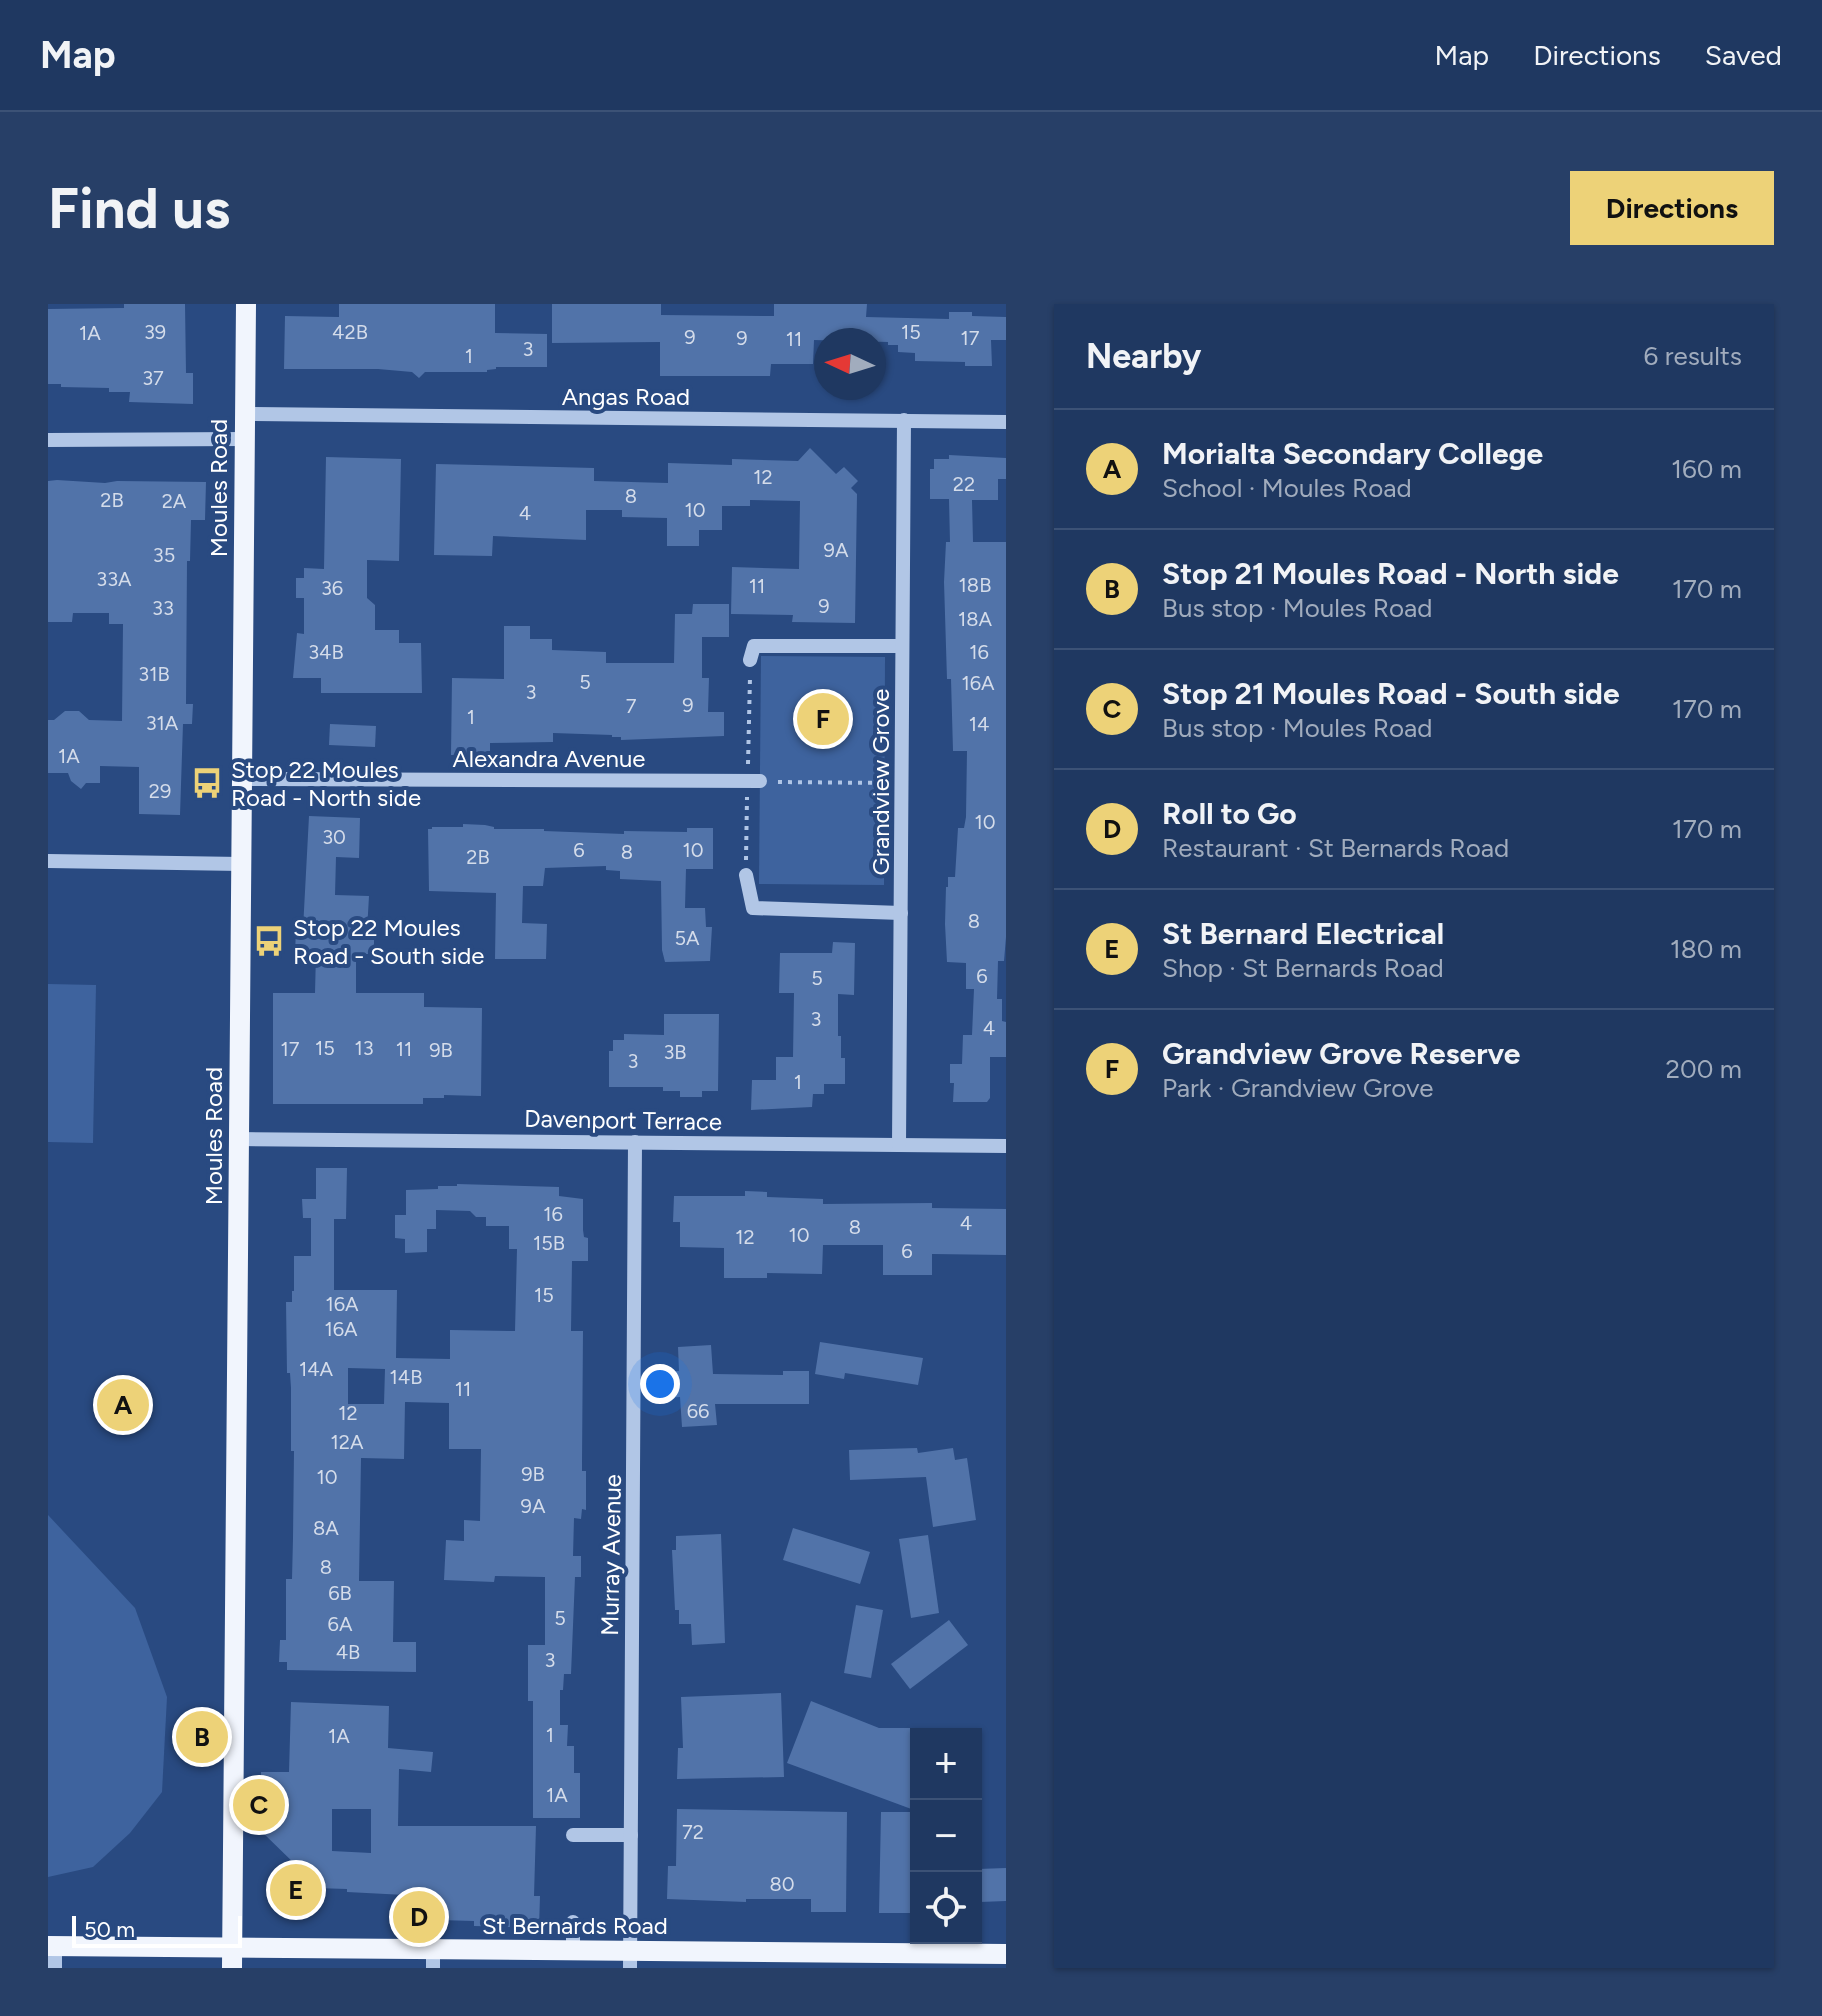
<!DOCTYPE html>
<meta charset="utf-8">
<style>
:root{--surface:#1f3861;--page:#273f67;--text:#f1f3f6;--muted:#a1acbd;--line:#3c5276;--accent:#edd278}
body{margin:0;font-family:Figtree,sans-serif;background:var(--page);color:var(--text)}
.controls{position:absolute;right:24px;bottom:24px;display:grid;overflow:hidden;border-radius:0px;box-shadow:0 2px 6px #0004}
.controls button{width:72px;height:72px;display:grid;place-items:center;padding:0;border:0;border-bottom:2px solid var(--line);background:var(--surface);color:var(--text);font:40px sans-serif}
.compass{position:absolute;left:766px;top:24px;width:72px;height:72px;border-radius:50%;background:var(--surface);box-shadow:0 2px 6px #0004;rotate:274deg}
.scale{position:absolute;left:24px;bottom:20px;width:170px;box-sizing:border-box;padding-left:8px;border:4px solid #fff;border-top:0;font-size:22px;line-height:28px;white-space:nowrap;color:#fff;-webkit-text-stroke:6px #294a81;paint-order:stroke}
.you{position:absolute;left:612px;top:1080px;width:28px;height:28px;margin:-20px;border:6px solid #fff;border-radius:50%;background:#1a73e8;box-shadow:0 0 0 12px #1a73e833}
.badge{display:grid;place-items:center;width:52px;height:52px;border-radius:50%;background:var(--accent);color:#111;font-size:26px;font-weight:700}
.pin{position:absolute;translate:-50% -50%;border:4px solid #fff;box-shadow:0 2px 8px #0006}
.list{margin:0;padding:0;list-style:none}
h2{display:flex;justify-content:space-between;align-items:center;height:104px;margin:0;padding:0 32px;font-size:34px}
h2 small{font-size:26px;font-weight:400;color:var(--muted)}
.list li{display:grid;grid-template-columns:52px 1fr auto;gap:24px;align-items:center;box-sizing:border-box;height:120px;padding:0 32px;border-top:2px solid var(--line)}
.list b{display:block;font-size:30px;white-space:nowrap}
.list p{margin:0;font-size:26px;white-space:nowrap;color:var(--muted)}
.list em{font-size:26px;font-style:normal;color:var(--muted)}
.icon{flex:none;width:44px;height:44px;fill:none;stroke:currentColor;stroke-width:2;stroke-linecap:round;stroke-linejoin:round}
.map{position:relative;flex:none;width:958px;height:1664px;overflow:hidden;border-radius:0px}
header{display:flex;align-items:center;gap:48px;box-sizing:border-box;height:112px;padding:0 40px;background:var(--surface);border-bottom:2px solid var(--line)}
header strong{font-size:38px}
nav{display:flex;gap:44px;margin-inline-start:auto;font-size:28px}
.intro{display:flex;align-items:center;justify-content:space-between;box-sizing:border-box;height:192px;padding:0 48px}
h1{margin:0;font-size:56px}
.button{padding:20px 36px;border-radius:0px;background:var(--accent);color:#111;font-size:28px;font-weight:700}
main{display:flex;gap:48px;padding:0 48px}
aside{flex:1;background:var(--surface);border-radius:0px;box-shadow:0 2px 6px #0004}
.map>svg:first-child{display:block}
</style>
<header>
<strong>Map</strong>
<nav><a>Map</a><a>Directions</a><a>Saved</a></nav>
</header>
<div class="intro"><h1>Find us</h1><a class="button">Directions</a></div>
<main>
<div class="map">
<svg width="958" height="1664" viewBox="0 0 958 1664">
<rect width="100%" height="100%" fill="#294a81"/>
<!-- green -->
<g fill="#3e639e">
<path d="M713,352l124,1 -1,228 -125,-1z"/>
<path d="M0,680l48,1 -3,158 -45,-1z"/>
<path d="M0,1211l87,93 32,89 -5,95 -32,41 -37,34 -45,10z"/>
</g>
<!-- building -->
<g fill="#5173a9" fill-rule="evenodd">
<path d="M76,0h61l1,69h7v31l-64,-2 1,-10h-21v-4l-48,-1v-3h-13v-75l76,-1z"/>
<path d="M291,0h156v29l52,1v33h-51v2l-9,1v2h-62l-6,6 -7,-6 -34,-3h-94l1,-53 54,1z"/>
<path d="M504,0h109v11l113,1v-12h93l-1,13 83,2v-7h23v4l34,1v23h-15l1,26h-27v-4l-50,-1v-8l-17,-1v-7h-10v-3l-74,-2 -1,24h-42l-1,12h-110v-34l-108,1z"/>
<path d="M762,144l26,26 8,-7 14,14 -7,7 6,6 -2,129 -63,-1 1,-7 -62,-1 1,-47 67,2 1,-68 -50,-1v6h-28v24h-23v16h-32v-28l-45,-1v-7h-36v30l-93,-4 -1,20 -58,-1 2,-91 158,4v13l74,2v-20l64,2v-6l66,2z"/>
<path d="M901,151l57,3v21h-8v21h-26l1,42h33v395l-2,24h-6l-1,38h5v22l4,1v35h-16v41l-3,4h-34l1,-19h-4v-19h12l1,-29h9l2,-46h-8v-26l-19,-1 -2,-38 1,-37h2v-10h7l3,-49h6l2,-11 1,-66h-14l-2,-72h-4l-3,-97 2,-40h4l-1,-43h-19v-30h4v-10h15z"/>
<path d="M278,153l75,2 -2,102 -32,-1v38l8,7v25h24v13h22l1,50h-101v-15h-28l4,-45 7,1v-36h-8v-20h8v-10l20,1z"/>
<path d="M9,176l48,3 12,-2 89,1 -1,38h-14l-1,41h-3l-1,143h7l-1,20h-9l-3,91 -41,-1v-47l-39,-1v17h-14l-5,6 -10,-8 -3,-8h-20v-53h6l11,-9h14l10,9 33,1 1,-97h-14v-11h-36l-1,9h-24v-141z"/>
<path d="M645,300h36v33h-27v41h7l-1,34h16v24l-103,4v-3h-9v-2l-59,-2v9l-63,1v12h-39l1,-77 52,1v-53h26v13h22v11l54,2v11h68l1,-49h17z"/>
<path d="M282,420l46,2 -1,21 -46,-2z"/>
<path d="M261,512l51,2 -1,40 -23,-1 -1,38 34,1 -2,35h7v23h-18v39h68v14l58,1 -1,88 -37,-1v3h-21v6h-150v-111h42l1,-40h-21l1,-24h7z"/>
<path d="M415,520l22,1 9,2v2h50v2l80,3v-3l63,1v-4h26v41h-27l-1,39h20l1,19h6l-2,34 -45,1 -3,-12 -1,-69 -41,-2v-8l-14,-1v-4l-61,2 -2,18h-20l-1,37 25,1 -1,35h-51l1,-66 -67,-2 -1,-62h4v-2h31z"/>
<path d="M785,638l22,1 -1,52 -16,-1v42h3v22h4v26h-21v10h-11l-1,13 -61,3 1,-30h24v-23h17l1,-64h-15l1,-40h52z"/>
<path d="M616,710h55l-1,77h-16v6h-22v-6h-17v-4h-54v-36h4v-11h11v-6l40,1z"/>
<path d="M268,864h31l-1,51h-12v71h63l-1,68 54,1v-29l65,1 2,-82h-8v-23h-23v-9h-10l-6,-6 -34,-1v19h-9v23l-22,1v-14l-10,-1v-23h11v-25l32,-1v-3h19v-2l102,3v9l24,3v31l1,7 4,1v23h-16l-1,70h12l-1,131v9h4v39l-4,-1 -1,10 -7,-1 -1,38h8v21h-6l-4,97h-7l-1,16h-3v35h8l-1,21h7v27h6v45h-47v-117h-5v-56h17v-68l-50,-1 -1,6 -50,-2 2,-40 18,1v-21l16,1 1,-72h-32v-46l-44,-1 -1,57 -43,-1 -2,123h35l-1,61h23v30l-129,-2v-8h-8l1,-22h6v-61h6l1,-41 1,-87h-3v-63l-1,-15h-3l-1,-71h6v-11h2v-35h17v-38h-8l-1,-19h14zM300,1064l37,1 -1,35h-36z"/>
<path d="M697,887l22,1v5l56,2v5l109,-1v5l74,1v46l-74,-1v21h-49v-30h-60l-1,29 -55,-1v5h-43v-30l-44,-1v-25h-7l1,-26h71z"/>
<path d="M772,1038l103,16 -5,27 -73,-12 -1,6 -29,-5z"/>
<path d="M663,1041l2,29 70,1v-4h26v33h-94l2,21 -35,2 -2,-30 -17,1 -1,-26 17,-1 -1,-24z"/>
<path d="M869,1144l1,5 35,-5 2,12 12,-2 9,62 -43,7 -7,-50 -76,3 -1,-30z"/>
<path d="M745,1224l77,24 -10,32 -77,-24z"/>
<path d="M673,1230l4,109 -33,2 -1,-21h-12v-14h-4l-3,-60h4v-14z"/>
<path d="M880,1231l11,78 -28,5 -12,-79z"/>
<path d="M808,1301l27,5 -12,68 -27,-5z"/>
<path d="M901,1316l19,25 -58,44 -19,-25z"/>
<path d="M733,1389l3,84 -107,2 1,-31h5l-2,-51z"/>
<path d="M763,1397l68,27h37l-2,82 -127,-47z"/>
<path d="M243,1398l98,4 -1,42 45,4 -2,20 -32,-3 -1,57h138l-2,70h6l-1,32 -65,-2v-5l-70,-2 1,-24 -58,-3v-3l-32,-1 -22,22 -17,-17 24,-24 -40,-39 1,-58h28zM284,1505h39v44l-39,-2z"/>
<path d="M629,1505l170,3 -1,100h-35v-13h-65v3l-79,-3 1,-33h8z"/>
<path d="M833,1508h33l-1,15h3l-2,86h-35z"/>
<path d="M958,1564v33l-26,1 -2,-33z"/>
</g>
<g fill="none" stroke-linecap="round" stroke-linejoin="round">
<!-- path -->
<g stroke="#b1c6e6" stroke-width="4" stroke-dasharray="4 6" stroke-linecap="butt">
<path d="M700,460l2,-87"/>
<path d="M730,478l108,1"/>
<path d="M698,556l1,-63"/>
</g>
<!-- minor -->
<g stroke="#b1c6e6" stroke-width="14">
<path d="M197,110l761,8"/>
<path d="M0,136l197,-1"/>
<path d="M702,356l4,-14h148"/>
<path d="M194,475l518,2"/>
<path d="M0,557l193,3"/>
<path d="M698,571l7,33 148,5"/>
<path d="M191,835l767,7"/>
<path d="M851,841l5,-725"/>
<path d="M525,1531h58"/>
<path d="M385,1646v18"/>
<path d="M525,1647v-29"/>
<path d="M7,1664v-22"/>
<path d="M582,1664l5,-826"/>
</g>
<!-- major -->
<g stroke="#f1f5fd" stroke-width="20">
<path d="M0,1642l958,8"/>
<path d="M184,1664l14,-1664"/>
</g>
</g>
<!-- icons -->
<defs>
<symbol id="bus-bare" viewBox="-9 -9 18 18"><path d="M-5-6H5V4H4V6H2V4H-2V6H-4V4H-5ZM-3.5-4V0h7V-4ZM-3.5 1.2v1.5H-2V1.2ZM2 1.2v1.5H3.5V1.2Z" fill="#edd278" stroke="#294a81" stroke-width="2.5" paint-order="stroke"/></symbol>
</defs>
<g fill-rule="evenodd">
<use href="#bus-bare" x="137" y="457" width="44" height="44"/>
<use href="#bus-bare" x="199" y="615" width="44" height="44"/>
</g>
<g text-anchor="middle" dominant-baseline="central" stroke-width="8" stroke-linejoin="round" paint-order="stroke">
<!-- number labels -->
<g font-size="20" fill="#d4dcea">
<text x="107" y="28">39</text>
<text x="302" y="28">42B</text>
<text x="863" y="28">15</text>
<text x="42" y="29">1A</text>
<text x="642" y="33">9</text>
<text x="694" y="34">9</text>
<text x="922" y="34">17</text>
<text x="746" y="35">11</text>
<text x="480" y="45">3</text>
<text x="421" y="52">1</text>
<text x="105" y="74">37</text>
<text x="715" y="173">12</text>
<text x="916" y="180">22</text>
<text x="583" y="192">8</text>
<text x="64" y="196">2B</text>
<text x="126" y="197">2A</text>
<text x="647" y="206">10</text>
<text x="477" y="209">4</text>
<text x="788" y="246">9A</text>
<text x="116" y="251">35</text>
<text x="66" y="275">33A</text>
<text x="927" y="281">18B</text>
<text x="709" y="282">11</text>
<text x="284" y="284">36</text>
<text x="776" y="302">9</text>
<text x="115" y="304">33</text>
<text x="927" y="315">18A</text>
<text x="278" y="348">34B</text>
<text x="931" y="348">16</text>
<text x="106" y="370">31B</text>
<text x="537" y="378">5</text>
<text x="930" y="379">16A</text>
<text x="483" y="388">3</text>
<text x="640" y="401">9</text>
<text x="583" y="402">7</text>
<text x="423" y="413">1</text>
<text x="114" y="419">31A</text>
<text x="931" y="420">14</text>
<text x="21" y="452">1A</text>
<text x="112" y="487">29</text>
<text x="937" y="518">10</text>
<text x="286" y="533">30</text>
<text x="531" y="546">6</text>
<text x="645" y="546">10</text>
<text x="579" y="548">8</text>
<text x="430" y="553">2B</text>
<text x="926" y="617">8</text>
<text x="639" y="634">5A</text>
<text x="934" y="672">6</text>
<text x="769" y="674">5</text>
<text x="768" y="715">3</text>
<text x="941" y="724">4</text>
<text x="277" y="744">15</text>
<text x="316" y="744">13</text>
<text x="242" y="745">17</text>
<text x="356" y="745">11</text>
<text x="393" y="746">9B</text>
<text x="627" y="748">3B</text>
<text x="585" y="757">3</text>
<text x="750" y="778">1</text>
<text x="505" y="910">16</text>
<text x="918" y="919">4</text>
<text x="807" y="923">8</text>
<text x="751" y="931">10</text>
<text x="697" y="933">12</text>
<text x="501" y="939">15B</text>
<text x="859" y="947">6</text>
<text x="496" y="991">15</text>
<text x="294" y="1000">16A</text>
<text x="293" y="1025">16A</text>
<text x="268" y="1065">14A</text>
<text x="358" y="1073">14B</text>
<text x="415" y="1085">11</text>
<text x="650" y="1107">66</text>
<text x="300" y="1109">12</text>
<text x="299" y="1138">12A</text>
<text x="485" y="1170">9B</text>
<text x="279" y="1173">10</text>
<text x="485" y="1202">9A</text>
<text x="278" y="1224">8A</text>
<text x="278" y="1263">8</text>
<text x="292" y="1289">6B</text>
<text x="512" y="1314">5</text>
<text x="292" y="1320">6A</text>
<text x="300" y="1348">4B</text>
<text x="502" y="1356">3</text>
<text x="502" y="1431">1</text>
<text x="291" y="1432">1A</text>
<text x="509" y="1491">1A</text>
<text x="645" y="1528">72</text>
<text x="734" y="1580">80</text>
</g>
<!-- street labels -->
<g font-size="24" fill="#fff" stroke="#294a81">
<text x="578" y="92">Angas Road</text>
<text transform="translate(170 184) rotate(-90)">Moules Road</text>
<text x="501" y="454">Alexandra Avenue</text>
<text transform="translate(832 478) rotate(-90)">Grandview Grove</text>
<text transform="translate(575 816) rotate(1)">Davenport Terrace</text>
<text transform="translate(165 832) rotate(-90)">Moules Road</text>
<text transform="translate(563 1251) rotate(-89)">Murray Avenue</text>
<text x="527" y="1621">St Bernards Road</text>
</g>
<!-- poi labels -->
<g font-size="24" fill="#fff" stroke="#294a81" text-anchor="start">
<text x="183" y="465">Stop 22 Moules<tspan x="183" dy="28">Road - North side</tspan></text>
<text x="245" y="623">Stop 22 Moules<tspan x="245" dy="28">Road - South side</tspan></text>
</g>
</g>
</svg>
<div class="controls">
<button>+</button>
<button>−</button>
<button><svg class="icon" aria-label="locate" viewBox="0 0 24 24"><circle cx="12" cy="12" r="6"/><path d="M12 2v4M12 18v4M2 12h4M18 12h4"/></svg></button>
</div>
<svg class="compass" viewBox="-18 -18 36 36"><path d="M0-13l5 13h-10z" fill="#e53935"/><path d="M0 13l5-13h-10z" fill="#a1acbd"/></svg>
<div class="scale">50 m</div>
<div class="you"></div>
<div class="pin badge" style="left:75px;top:1101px">A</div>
<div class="pin badge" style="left:154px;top:1433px">B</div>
<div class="pin badge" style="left:211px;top:1501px">C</div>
<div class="pin badge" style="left:371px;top:1613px">D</div>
<div class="pin badge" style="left:248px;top:1586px">E</div>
<div class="pin badge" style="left:775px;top:415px">F</div>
</div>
<aside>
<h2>Nearby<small>6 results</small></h2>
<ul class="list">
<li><span class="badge">A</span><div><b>Morialta Secondary College</b><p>School · Moules Road</p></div><em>160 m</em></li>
<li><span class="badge">B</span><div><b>Stop 21 Moules Road - North side</b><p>Bus stop · Moules Road</p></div><em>170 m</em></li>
<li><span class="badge">C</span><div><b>Stop 21 Moules Road - South side</b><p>Bus stop · Moules Road</p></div><em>170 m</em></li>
<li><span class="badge">D</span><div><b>Roll to Go</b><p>Restaurant · St Bernards Road</p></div><em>170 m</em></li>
<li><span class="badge">E</span><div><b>St Bernard Electrical</b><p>Shop · St Bernards Road</p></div><em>180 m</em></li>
<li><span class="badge">F</span><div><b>Grandview Grove Reserve</b><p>Park · Grandview Grove</p></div><em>200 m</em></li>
</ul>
</aside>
</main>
